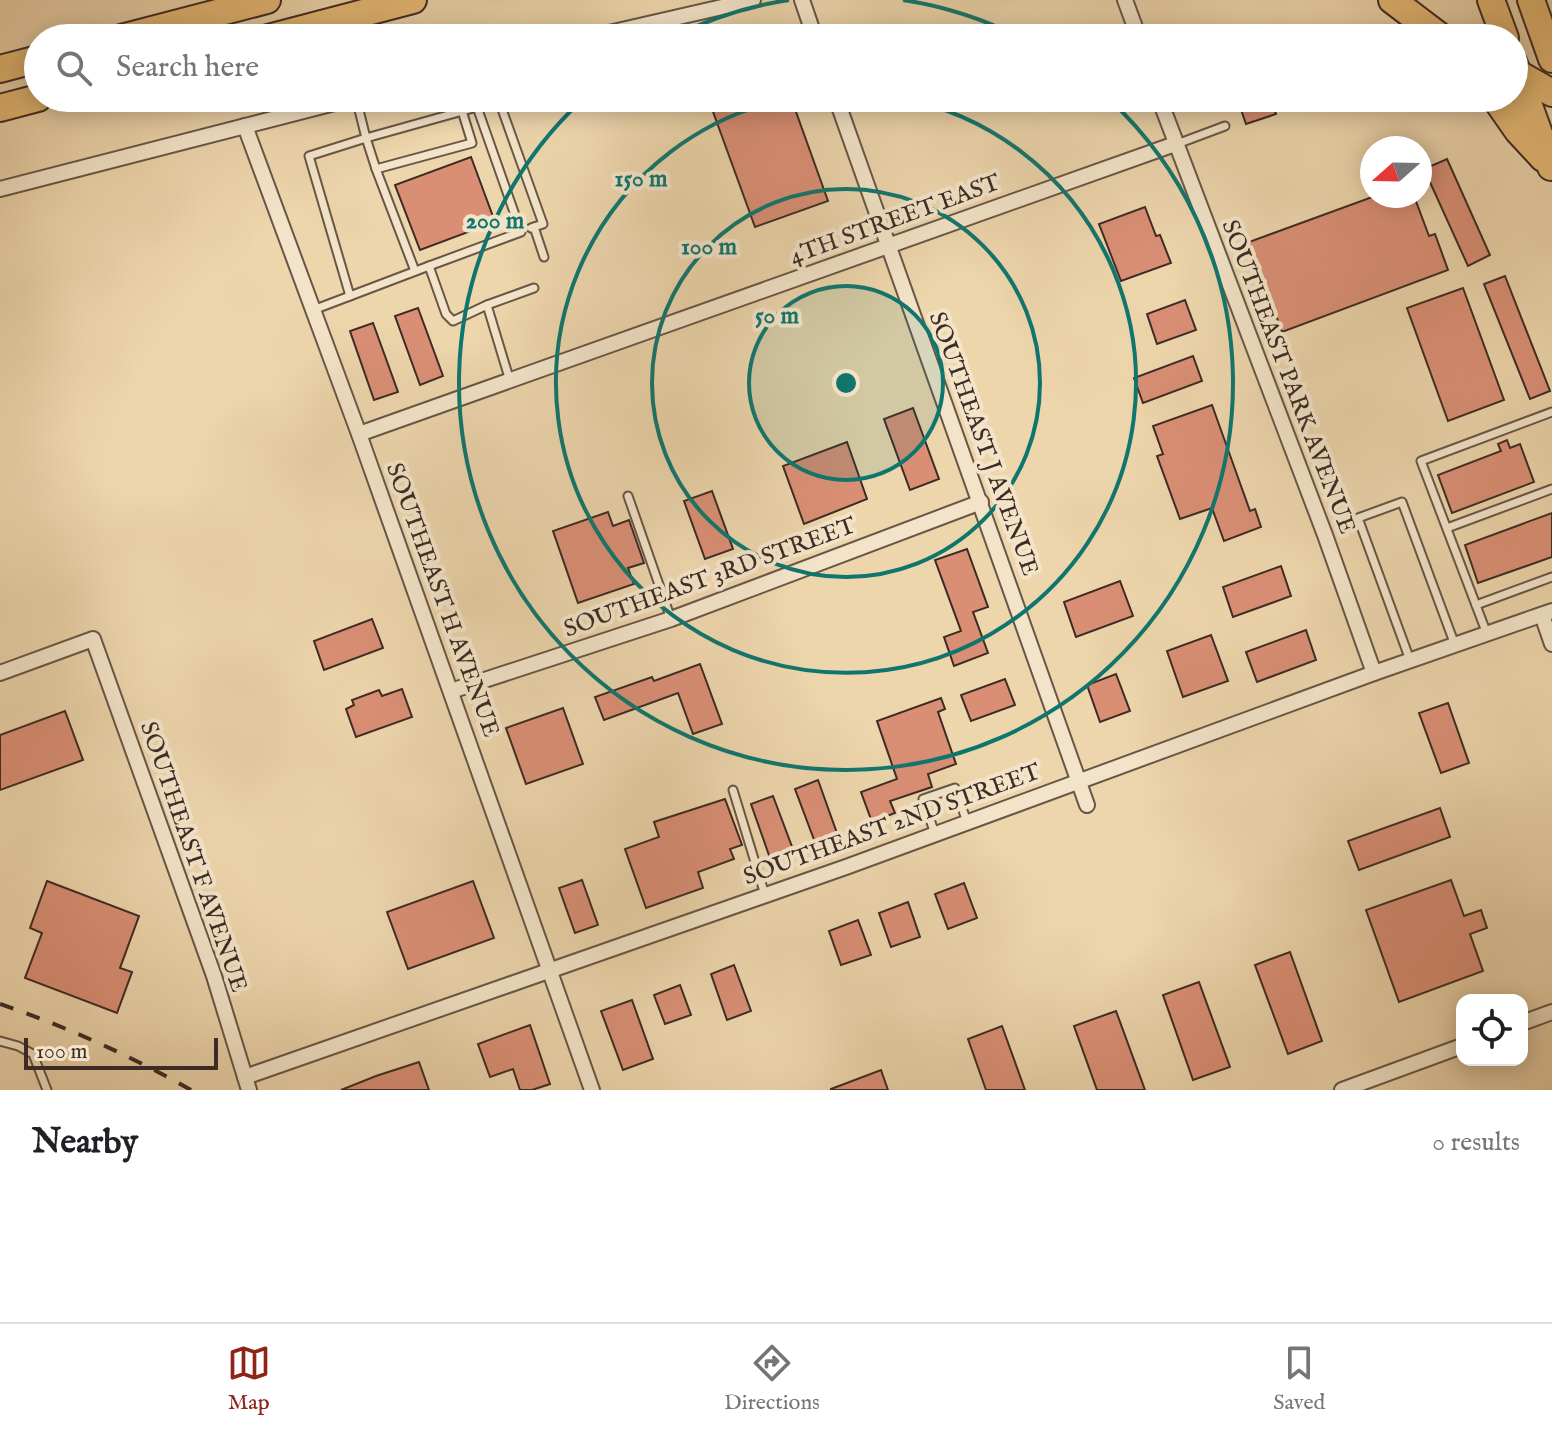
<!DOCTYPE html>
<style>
:root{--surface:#fff;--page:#f6f6f6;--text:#202124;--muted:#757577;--line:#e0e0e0;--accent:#8f2418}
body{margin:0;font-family:"IM FELL English",serif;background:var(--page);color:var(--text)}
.controls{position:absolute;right:24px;bottom:24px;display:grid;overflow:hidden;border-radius:16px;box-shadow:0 4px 20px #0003}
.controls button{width:72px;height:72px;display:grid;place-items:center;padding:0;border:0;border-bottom:2px solid var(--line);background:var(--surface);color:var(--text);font:40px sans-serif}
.compass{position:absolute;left:1360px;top:136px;width:72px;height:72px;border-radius:50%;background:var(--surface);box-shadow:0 4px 20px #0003;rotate:250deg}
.scale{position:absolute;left:24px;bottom:20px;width:194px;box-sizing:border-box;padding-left:8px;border:4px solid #3c2c25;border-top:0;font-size:22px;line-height:28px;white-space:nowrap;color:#3c2c25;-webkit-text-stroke:6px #f3e4c9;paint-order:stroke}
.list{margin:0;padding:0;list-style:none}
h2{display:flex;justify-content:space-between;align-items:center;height:104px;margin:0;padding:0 32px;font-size:34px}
h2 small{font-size:26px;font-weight:400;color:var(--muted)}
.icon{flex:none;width:44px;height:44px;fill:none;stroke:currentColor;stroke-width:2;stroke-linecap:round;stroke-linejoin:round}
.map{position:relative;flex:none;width:1552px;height:1090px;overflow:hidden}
.search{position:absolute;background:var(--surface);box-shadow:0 4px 20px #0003;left:24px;right:24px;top:24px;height:88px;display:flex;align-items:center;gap:20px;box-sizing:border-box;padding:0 28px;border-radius:44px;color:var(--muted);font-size:30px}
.sheet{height:232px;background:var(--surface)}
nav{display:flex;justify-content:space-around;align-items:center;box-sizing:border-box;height:112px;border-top:2px solid var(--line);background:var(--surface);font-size:22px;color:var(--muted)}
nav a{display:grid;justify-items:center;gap:4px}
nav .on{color:var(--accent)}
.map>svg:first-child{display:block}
</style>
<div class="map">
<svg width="1552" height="1090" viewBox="0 0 1552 1090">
<rect width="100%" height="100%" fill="#edd5ac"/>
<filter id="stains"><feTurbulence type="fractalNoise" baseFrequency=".0025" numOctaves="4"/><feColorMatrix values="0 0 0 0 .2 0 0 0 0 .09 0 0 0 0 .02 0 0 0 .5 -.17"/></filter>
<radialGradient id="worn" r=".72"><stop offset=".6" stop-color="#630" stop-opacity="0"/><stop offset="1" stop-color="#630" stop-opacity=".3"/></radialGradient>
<!-- building -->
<g fill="#da8f75" stroke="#3c2c25" stroke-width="2">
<path d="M708,98h83l37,103 -73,26z"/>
<path d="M1237,98h33l6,16 -30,10z"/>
<path d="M471,157l24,65 -75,28 -25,-65z"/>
<path d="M1447,159l43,96 -22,11 -44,-97z"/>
<path d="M1375,196h39l15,40 6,-2 13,36 -166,62 -33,-90z"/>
<path d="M1145,207l11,29 4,-1 11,28 -50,18 -22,-57z"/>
<path d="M1505,276l45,115 -20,8 -46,-115z"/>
<path d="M1463,288l41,112 -56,21 -41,-113z"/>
<path d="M1185,300l11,30 -39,14 -10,-30z"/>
<path d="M418,308l25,68 -23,9 -25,-69z"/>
<path d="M373,323l25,69 -24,8 -24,-69z"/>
<path d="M1193,356l9,25 -59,22 -9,-25z"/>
<path d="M1212,405l38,106 5,-2 6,18 -37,14 -12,-33 -32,11 -23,-63 6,-2 -10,-28z"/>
<path d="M913,408l26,71 -29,11 -26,-71z"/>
<path d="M1507,440l3,8 10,-4 14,38 -82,31 -14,-38 63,-24 -3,-7z"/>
<path d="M847,442l20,57 -63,25 -21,-58z"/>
<path d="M712,491l21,58 -28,10 -21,-58z"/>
<path d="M608,512l5,14 16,-6 15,43 -16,5 6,16 -56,19 -25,-72z"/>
<path d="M1552,513v44l-74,26 -13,-38z"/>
<path d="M967,549l21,58 -15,5 15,41 -34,13 -10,-29 17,-6 -26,-71z"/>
<path d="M1281,566l10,30 -58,21 -10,-30z"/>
<path d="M1120,581l13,35 -57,21 -12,-35z"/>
<path d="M372,619l11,29 -59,22 -10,-29z"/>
<path d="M1306,630l10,30 -59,22 -11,-30z"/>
<path d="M1211,635l17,46 -45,16 -16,-46z"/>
<path d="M700,664l22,60 -29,10 -15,-41 -74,27 -9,-23 57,-20 2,4z"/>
<path d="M1116,674l14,37 -30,11 -13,-37z"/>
<path d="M1005,679l10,26 -44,16 -10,-26z"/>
<path d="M402,689l10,28 -56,20 -10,-28 8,-4 -2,-5 27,-10 3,6z"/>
<path d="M941,698l4,11 -7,3 18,52 -28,10 4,13 -42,14 5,12 -23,9 -11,-30 36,-13 -20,-58z"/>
<path d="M1448,703l21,60 -28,10 -22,-60z"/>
<path d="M563,708l20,56 -57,20 -20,-56z"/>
<path d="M65,711l18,49 -83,30v-55z"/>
<path d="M818,780l20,56 -22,9 -21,-56z"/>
<path d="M773,796l21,56 -23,9 -20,-57z"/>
<path d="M725,799l17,46 -12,4 4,10 -36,13 5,16 -57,20 -21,-59 34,-12 -5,-15z"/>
<path d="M1440,808l10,29 -91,33 -11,-29z"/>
<path d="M582,880l16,45 -23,8 -16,-45z"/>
<path d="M1451,880l13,36 17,-6 6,18 -17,6 13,37 -84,31 -33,-92z"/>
<path d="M47,881l92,35 -19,52 12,4 -15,41 -92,-35 17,-45 -12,-5z"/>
<path d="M473,881l21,57 -86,31 -21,-57z"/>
<path d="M964,883l13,35 -29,11 -13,-35z"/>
<path d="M908,902l12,35 -29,10 -12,-34z"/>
<path d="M858,920l13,35 -30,10 -12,-34z"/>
<path d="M1290,952l32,89 -34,13 -33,-89z"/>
<path d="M734,965l17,46 -24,9 -16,-46z"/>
<path d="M1199,982l31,85 -37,13 -30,-85z"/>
<path d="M680,985l11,30 -26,9 -11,-29z"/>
<path d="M632,1000l21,59 -30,11 -22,-59z"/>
<path d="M1116,1011l29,79h-48l-23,-64z"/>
<path d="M530,1025l20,59 -18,6h-12l-7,-21 -23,8 -12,-33z"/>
<path d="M1002,1026l23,64h-39l-18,-51z"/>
<path d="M419,1062l10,28h-88l35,-14z"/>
<path d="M881,1070l7,20h-57v-1z"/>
</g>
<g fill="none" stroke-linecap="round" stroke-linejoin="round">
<defs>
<g id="lane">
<path d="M356,98l10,40 111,-31"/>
<path d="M498,98l45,126 -9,3"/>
<path d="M1177,144l48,-18"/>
<path d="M376,169l39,102"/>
<path d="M531,228l3,-1 10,30"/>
<path d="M429,266l92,-34 -44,-125 3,-9"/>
<path d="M350,296l-41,-140 57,-18 10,31 96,-26 -14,-45"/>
<path d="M313,310l116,-44 17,48 7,7 34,-16"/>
<path d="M510,381l-23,-76 47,-17"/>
<path d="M628,496l43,123"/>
<path d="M1447,528l105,-39"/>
<path d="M1476,605l76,-28"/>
<path d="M1487,634l-66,-173 131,-49"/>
<path d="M1410,660l-52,-142 44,-16 53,143"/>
<path d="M733,790l32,105"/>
<path d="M935,834l-12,-35 32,-11 12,34"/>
<path d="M0,1041l18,5 15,8 14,36"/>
</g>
<g id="street">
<path d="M802,0l13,38"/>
<path d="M1125,0l14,38"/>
<path d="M587,38l166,-38"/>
<path d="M836,98l251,707"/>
<path d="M1159,98l166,437 49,138"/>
<path d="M245,126l114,308 233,656"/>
<path d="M0,189l354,-91"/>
<path d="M359,434l816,-290"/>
<path d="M1542,615l10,29"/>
<path d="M0,673l93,-34 121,337 35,114"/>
<path d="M451,691l220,-72 310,-117"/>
<path d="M1522,1023l30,-11"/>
<path d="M245,1077l601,-210 528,-194 178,-62"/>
<path d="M1342,1090l120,-44"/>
</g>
<g id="highway">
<path d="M1392,0l50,38"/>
<path d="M1491,0l14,38"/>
<path d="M1531,0l21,59"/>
<path d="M121,38l146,-38"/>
<path d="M268,38l145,-38"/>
<path d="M1514,64l37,103"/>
<path d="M0,69l38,-10"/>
<path d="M1517,73l35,20"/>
<path d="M1495,98l23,33 25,27"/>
<path d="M0,108l38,-10"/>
</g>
</defs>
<!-- lane casing -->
<use href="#lane" stroke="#685647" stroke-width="11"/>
<!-- street casing -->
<use href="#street" stroke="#685647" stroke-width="18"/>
<!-- highway casing -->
<use href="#highway" stroke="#3c2c25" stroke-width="30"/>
<!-- lane -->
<use href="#lane" stroke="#f3e4c9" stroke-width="7"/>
<!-- street -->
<use href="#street" stroke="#f3e4c9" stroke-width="14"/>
<!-- highway -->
<use href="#highway" stroke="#e6ba76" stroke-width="26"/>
<!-- rail -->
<path stroke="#3c2c25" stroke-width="4" stroke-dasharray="14 14" stroke-linecap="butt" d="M0,1004c67,23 129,51 191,86"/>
</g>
<!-- distance rings -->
<circle cx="846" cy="383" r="97" fill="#0f766e" fill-opacity=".12"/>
<g fill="none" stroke="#0f766e" stroke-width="4">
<circle cx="846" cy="383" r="97"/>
<circle cx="846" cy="383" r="194"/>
<path d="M901 98A290 290 0 1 1 791 98"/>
<path d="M673 37A387 387 0 0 1 789 0M903 0A387 387 0 0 1 1019 37M1110 100A387 387 0 1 1 582 100"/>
</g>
<g text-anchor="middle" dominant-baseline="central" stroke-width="8" stroke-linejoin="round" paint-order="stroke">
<!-- street labels -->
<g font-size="24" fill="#3c2c25" stroke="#f3e4c9">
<text transform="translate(895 220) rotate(-20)">4TH STREET EAST</text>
<text transform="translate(1288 377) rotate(69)">SOUTHEAST PARK AVENUE</text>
<text transform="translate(983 444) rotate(70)">SOUTHEAST J AVENUE</text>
<text transform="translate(710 578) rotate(-20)">SOUTHEAST 3RD STREET</text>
<text transform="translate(442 600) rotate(70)">SOUTHEAST H AVENUE</text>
<text transform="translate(892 825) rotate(-20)">SOUTHEAST 2ND STREET</text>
<text transform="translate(193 857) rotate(71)">SOUTHEAST F AVENUE</text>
</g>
</g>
<circle cx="846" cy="383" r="12" fill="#0f766e" stroke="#f3e4c9" stroke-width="4"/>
<g font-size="24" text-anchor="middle" font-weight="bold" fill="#0f766e" stroke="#f3e4c9" stroke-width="8" stroke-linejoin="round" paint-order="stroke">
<text x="641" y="186">150 m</text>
<text x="495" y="228">200 m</text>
<text x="709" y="254">100 m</text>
<text x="777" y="323">50 m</text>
</g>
<rect width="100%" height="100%" filter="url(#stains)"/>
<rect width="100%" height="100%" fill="url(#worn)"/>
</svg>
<div class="controls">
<button><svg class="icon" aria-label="locate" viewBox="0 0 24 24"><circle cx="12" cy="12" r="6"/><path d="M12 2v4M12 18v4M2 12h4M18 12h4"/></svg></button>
</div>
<svg class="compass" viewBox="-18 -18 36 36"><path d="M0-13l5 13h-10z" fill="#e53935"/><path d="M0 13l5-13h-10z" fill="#757577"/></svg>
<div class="scale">100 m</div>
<div class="search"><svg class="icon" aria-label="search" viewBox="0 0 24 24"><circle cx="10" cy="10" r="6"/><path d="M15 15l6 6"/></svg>Search here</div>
</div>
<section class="sheet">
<h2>Nearby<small>0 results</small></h2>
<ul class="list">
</ul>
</section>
<nav>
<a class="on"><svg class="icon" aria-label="map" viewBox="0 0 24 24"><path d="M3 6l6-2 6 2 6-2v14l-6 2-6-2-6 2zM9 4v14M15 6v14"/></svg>Map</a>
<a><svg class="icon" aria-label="directions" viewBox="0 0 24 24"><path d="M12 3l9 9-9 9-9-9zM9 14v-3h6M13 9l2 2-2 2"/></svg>Directions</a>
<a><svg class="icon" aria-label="saved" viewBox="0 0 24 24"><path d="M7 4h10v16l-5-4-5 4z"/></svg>Saved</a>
</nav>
